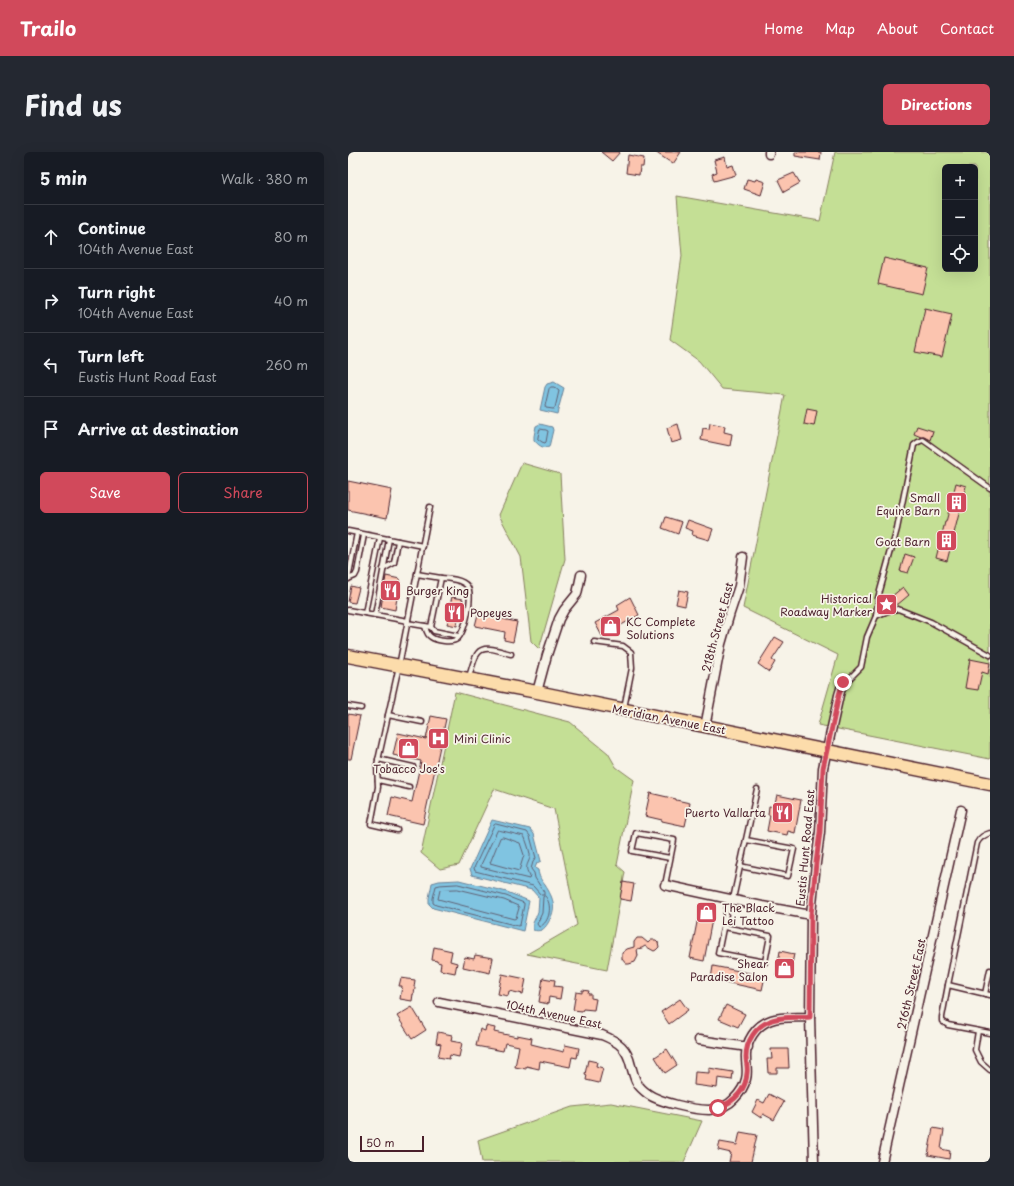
<!DOCTYPE html>
<meta charset="utf-8">
<style>
:root{--surface:#171b24;--page:#242831;--text:#f1f3f6;--muted:#9ea1a6;--line:#363941;--accent:#d1495b}
body{margin:0;font-family:"Playpen Sans",sans-serif;background:var(--page);color:var(--text)}
.controls{position:absolute;right:12px;top:12px;display:grid;overflow:hidden;border-radius:6px;box-shadow:0 4px 16px #0002}
.controls button{width:36px;height:36px;display:grid;place-items:center;padding:0;border:0;border-bottom:1px solid var(--line);background:var(--surface);color:var(--text);font:20px sans-serif}
.scale{position:absolute;left:12px;bottom:10px;width:64px;box-sizing:border-box;padding-left:4px;border:2px solid #4a1f2b;border-top:0;font-size:11px;line-height:14px;white-space:nowrap;color:#4a1f2b;-webkit-text-stroke:3px #f7f3e8;paint-order:stroke}
.stop{position:absolute;width:12px;height:12px;margin:-9px;border:3px solid #d1495b;border-radius:50%;background:#fff}
.stop.end{background:#d1495b;border-color:#fff;box-shadow:0 1px 4px #0008}
.list{margin:0;padding:0;list-style:none}
h2{display:flex;justify-content:space-between;align-items:center;height:52px;margin:0;padding:0 16px;font-size:17px}
h2 small{font-size:13px;font-weight:400;color:var(--muted)}
.list li{display:grid;grid-template-columns:26px 1fr auto;gap:12px;align-items:center;box-sizing:border-box;height:64px;padding:0 16px;border-top:1px solid var(--line)}
.list b{display:block;font-size:15px;white-space:nowrap}
.list p{margin:0;font-size:13px;white-space:nowrap;color:var(--muted)}
.list em{font-size:13px;font-style:normal;color:var(--muted)}
.actions{display:flex;gap:8px;padding:12px 16px}
.actions a{flex:1;padding:9px 0;border:1px solid var(--accent);border-radius:6px;text-align:center;font-size:14px;color:var(--accent)}
.actions .main{background:var(--accent);color:#fff}
.icon{flex:none;width:22px;height:22px;fill:none;stroke:currentColor;stroke-width:2;stroke-linecap:round;stroke-linejoin:round}
.map{position:relative;flex:none;width:642px;height:1010px;overflow:hidden;border-radius:6px}
header{display:flex;align-items:center;gap:24px;box-sizing:border-box;height:56px;padding:0 20px;background:var(--accent);color:#fff}
header strong{font-size:19px}
nav{display:flex;gap:22px;margin-inline-start:auto;font-size:14px}
.intro{display:flex;align-items:center;justify-content:space-between;box-sizing:border-box;height:96px;padding:0 24px}
h1{margin:0;font-size:28px}
.button{padding:10px 18px;border-radius:6px;background:var(--accent);color:#fff;font-size:14px;font-weight:700}
main{display:flex;gap:24px;padding:0 24px}
aside{flex:1;background:var(--surface);border-radius:6px;box-shadow:0 4px 16px #0002}
.map>svg:first-child{display:block}
</style>
<header>
<strong>Trailo</strong>
<nav><a>Home</a><a>Map</a><a>About</a><a>Contact</a></nav>
</header>
<div class="intro"><h1>Find us</h1><a class="button">Directions</a></div>
<main>
<aside>
<h2>5 min<small>Walk · 380 m</small></h2>
<ul class="list">
<li><svg class="icon" aria-label="ahead" viewBox="0 0 24 24"><path d="M12 20V5M6 11l6-6 6 6"/></svg><div><b>Continue</b><p>104th Avenue East</p></div><em>80 m</em></li>
<li><svg class="icon" aria-label="right" viewBox="0 0 24 24"><path d="M7 20v-9h11M14 6l5 5-5 5"/></svg><div><b>Turn right</b><p>104th Avenue East</p></div><em>40 m</em></li>
<li><svg class="icon" aria-label="left" viewBox="0 0 24 24"><path d="M17 20v-9H6M10 6l-5 5 5 5"/></svg><div><b>Turn left</b><p>Eustis Hunt Road East</p></div><em>260 m</em></li>
<li><svg class="icon" aria-label="arrive" viewBox="0 0 24 24"><path d="M6 21V4h12l-3 4 3 4H6"/></svg><div><b>Arrive at destination</b></div></li>
</ul>
<div class="actions"><a class="main">Save</a><a>Share</a></div>
</aside>
<div class="map">
<svg width="642" height="1010" viewBox="0 0 642 1010">
<rect width="100%" height="100%" fill="#f7f3e8"/>
<filter id="ink" filterUnits="userSpaceOnUse"><feTurbulence type="fractalNoise" baseFrequency=".025" numOctaves="2"/><feDisplacementMap in="SourceGraphic" scale="8" xChannelSelector="R" yChannelSelector="G"/><feConvolveMatrix kernelMatrix="1 2 1 2 8 2 1 2 1" color-interpolation-filters="sRGB"/></filter>
<g filter="url(#ink)">
<!-- green -->
<g fill="#c4df95" stroke="#877f60" fill-rule="evenodd">
<path d="M487,0h155v607l-172,-34 20,-70 -95,-47 42,-213 -63,-6 -23,-28 -29,-21 12,-84 -5,-60 143,25zM597,15h30v102h-30z"/>
<path d="M174,311l38,11 5,85 -26,90 -8,-8 -10,-84 -22,-42z"/>
<path d="M107,540l115,30 38,31 8,14 18,13 -17,85 8,7 -18,98 -80,-16 50,-29 -23,-116 -60,-20 -35,76 -19,4 -19,-16z"/>
<path d="M263,951l91,18 -18,41h-202l-4,-22 94,-33z"/>
</g>
<!-- water -->
<g fill="#80c4e1" stroke="#6a8298">
<path d="M206,230l10,6 -7,26 -17,-4 5,-23 2,-3z"/>
<path d="M192,272l12,3 1,3 -4,17c-6,2 -11,-2 -15,-7v-4l2,-10z"/>
<path d="M144,668l38,9 4,5 7,27 -4,2 -2,5 3,2c1,7 3,10 7,15 9,14 12,23 3,38 -4,7 -8,9 -15,7v-7l5,-11 1,-14 -7,-8 -60,-15 -2,-6z"/>
<path d="M111,728l48,12 22,9 -6,30 -90,-23 -4,-4v-6l3,-15 7,-2z"/>
</g>
<g fill="none" stroke-linecap="round" stroke-linejoin="round">
<!-- shore -->
<g stroke="#606174" stroke-width="1">
<path d="M203,235h3l5,4 -4,17 -2,1 -7,-1 -1,-2 4,-17z"/>
<path d="M192,277l6,1 2,1 -2,11 -1,1 -3,-1 -4,-3z"/>
<path d="M148,672l31,8 3,4 6,22 -3,4 -2,7 3,4 1,5 9,14v3h-3l-8,-9 -58,-15 -1,-3 20,-43z"/>
<path d="M150,678l26,6 1,2c2,5 4,11 5,16 1,9 -8,11 0,22l-1,3 -48,-12v-2z"/>
<path d="M155,685l17,6 4,12 -5,16 -29,-8 10,-25z"/>
<path d="M110,732l48,12 18,7v2l-4,20 -2,1 -82,-21 -3,-2v-5l3,-12 4,-1z"/>
<path d="M110,737l46,11 14,6 1,2 -3,10 -2,1 -76,-20 2,-9z"/>
<path d="M197,744c8,8 5,27 -6,31l-2,-3 5,-11 1,-16z"/>
</g>
</g>
<!-- building -->
<g fill="#fbc4af" stroke="#4a1f2b">
<path d="M253,0h19l-8,9z"/>
<path d="M307,0h26l-8,12z"/>
<path d="M447,0h26l-1,8 -25,-4z"/>
<path d="M280,3l16,3 -1,9h-3l-1,8 -13,-2z"/>
<path d="M377,5l2,10 6,-2 3,10 -22,6 -2,-7 5,-2 -3,-12z"/>
<path d="M446,21l6,10 -16,9 -6,-12z"/>
<path d="M399,27l8,2 1,-2 9,3 -4,13 -17,-6z"/>
<path d="M536,106l44,10 -6,26 -44,-10z"/>
<path d="M577,156l27,6 -10,43 -27,-5z"/>
<path d="M459,257l10,2 -3,15 -10,-2z"/>
<path d="M362,271l15,3 -1,6 8,2 -2,12 -29,-6 2,-12 6,1z"/>
<path d="M330,272l4,16 -11,3 -4,-15z"/>
<path d="M569,274l16,5 -3,9 -6,-3h-3l-7,-3z"/>
<path d="M0,329l44,9 -5,28 -39,-8z"/>
<path d="M608,331l10,3 -19,75 -11,-3 9,-36h1z"/>
<path d="M318,365l16,5 -4,12 -16,-6z"/>
<path d="M340,368l25,9 -4,11 -17,-5 1,-4 -8,-3z"/>
<path d="M557,402l9,3 -6,16 -8,-2z"/>
<path d="M38,424l14,3 -5,31 -14,-3z"/>
<path d="M3,434l8,2 -4,15 -7,-1z"/>
<path d="M555,435l6,8 -12,10 -6,-8z"/>
<path d="M331,438l9,2 -3,14 -9,-2z"/>
<path d="M104,445l11,2 -2,8 1,1 -2,11h-2l-1,7 -10,-2 2,-7 -2,-1z"/>
<path d="M282,445l9,18 -37,21 -7,-13 24,-13 -2,-5z"/>
<path d="M130,462l39,8 -4,20 -9,-2 1,-8 -30,-6z"/>
<path d="M427,485l9,5 -12,18 3,2 -6,10 -11,-8z"/>
<path d="M622,507l20,4 -2,11 -6,-2 -4,18 -13,-2z"/>
<path d="M0,562l12,2 -9,43h-3z"/>
<path d="M83,564l15,3 -23,105 -35,-8 4,-19 20,5 9,-41 -28,-6 5,-22 28,6z"/>
<path d="M302,641l26,6v1l14,3 -5,23 -23,-5v-1l-17,-4z"/>
<path d="M429,643l24,5 -6,33 -7,-2 -1,4 -20,-4 3,-16h-2l1,-9 5,1z"/>
<path d="M275,730l11,2 -3,17 -11,-2z"/>
<path d="M352,755l14,2 -10,52 -14,-3z"/>
<path d="M289,786h5l6,5 3,-3h5l2,2 1,5 -3,3 -2,1 -9,-5 -3,2 -5,1 1,7 -3,6 -6,2h-3l-4,-5v-6l5,-4 7,-2v-5z"/>
<path d="M86,795l18,4 -2,10 7,2 -2,10 -15,-3 1,-7 -4,-1v-1l-5,-1z"/>
<path d="M432,799l14,3 -5,24 -13,-3z"/>
<path d="M127,803l18,3 -3,15 -27,-6 2,-10 9,2z"/>
<path d="M365,814l52,10 -3,14 -51,-11z"/>
<path d="M154,822l24,5 -3,15 -14,-3 -1,5 -10,-2z"/>
<path d="M53,826l14,2 -1,7 1,1 -1,6h-1l-1,7 -12,-2 2,-13h-3z"/>
<path d="M195,826l12,2 -1,6 8,1 -2,12 -11,-2 -1,7 -9,-2z"/>
<path d="M234,838l7,1 -1,3h3v4l5,1 -2,11 -11,-1 -1,2 -9,-1 3,-18 6,1z"/>
<path d="M332,847l8,11 -19,14 -8,-12z"/>
<path d="M378,853l19,9 -7,13 -19,-8z"/>
<path d="M64,855l14,23 -14,9 -15,-23z"/>
<path d="M138,874l9,2 -1,4 23,5v-2l15,3 -1,6 12,3 21,5 1,-7 14,3 -2,10 -5,-1 -2,10 -30,-6 -1,8 -13,-3v3l-11,-2 4,-21 -14,-3 -2,8 -27,-5 4,-17 5,2z"/>
<path d="M90,880l14,3 -1,6 11,2 -3,14 -9,-2 -1,4 -11,-2 3,-13 -5,-1z"/>
<path d="M319,897l10,16 -12,8 -10,-16z"/>
<path d="M423,897h17l1,19h-12v5h-9l-1,-14h5z"/>
<path d="M240,908l9,2 -1,4 7,2 -4,15 -13,-3 1,-5 -2,-1z"/>
<path d="M361,916l24,4 -1,8 -14,-2 -1,10 -23,-3 1,-13 14,1z"/>
<path d="M421,942l15,8 -10,18 -11,-6 -2,4 -9,-6 6,-12 6,3z"/>
<path d="M585,976l11,2 -3,19 9,2 -1,8 -21,-4z"/>
<path d="M392,980l17,3 -6,27h-22l2,-9 -13,-3 2,-8 17,3z"/>
</g>
<g fill="none" stroke-linecap="round" stroke-linejoin="round">
<defs>
<g id="service">
<path d="M0,379l75,15"/>
<path d="M35,417l11,-6 4,-22"/>
<path d="M0,427l7,-3 2,-4 7,-37"/>
<path d="M0,427l9,-46"/>
<path d="M0,458l60,11"/>
<path d="M17,461l15,-75"/>
<path d="M27,463l14,-76"/>
<path d="M528,464l12,-5 10,-2 33,13 59,33"/>
<path d="M59,471l24,4 10,-49 -24,-4"/>
<path d="M77,474c1,4 2,9 6,11 5,4 21,6 26,2 8,-7 17,-44 10,-53 -4,-6 -19,-8 -26,-8"/>
<path d="M83,475l3,4 25,5"/>
<path d="M246,490l29,4 8,6 1,16 -8,40"/>
<path d="M121,525c2,-6 5,-20 9,-24 7,-9 24,-1 33,1"/>
<path d="M495,530l5,-2 13,-13 6,-30 9,-21 2,-18 19,-69 17,-84 4,-3 5,-2 67,48"/>
<path d="M0,554l13,2"/>
<path d="M40,563l34,7"/>
<path d="M30,607l35,8"/>
<path d="M30,628l31,7"/>
<path d="M49,678l-26,-6 7,-37 -1,-22 22,-99 31,-159"/>
<path d="M392,714l48,10 6,-27 -48,-9"/>
<path d="M317,733l9,-45 -38,-7 -4,18 38,7"/>
<path d="M385,747l24,-110"/>
<path d="M376,775l46,9 -5,26 -47,-9 11,-54"/>
<path d="M600,833l29,-142c3,-6 7,-8 13,-10"/>
<path d="M637,842l5,-24"/>
<path d="M642,843l-42,-10 -6,32v4l6,4 42,8"/>
<path d="M630,879l-3,19 6,12 9,8"/>
</g>
<g id="minor">
<path d="M421,2v-2"/>
<path d="M189,540l10,-37 12,-36 5,-9 13,-16 4,-19"/>
<path d="M357,575l16,-83 9,-31 9,-27 4,-29"/>
<path d="M317,733l97,21 49,9"/>
<path d="M91,850l163,33c17,7 25,13 29,31 2,6 3,12 6,17 3,5 7,8 11,11 11,8 46,16 61,16 9,-1 19,-4 25,-11 6,-6 10,-11 12,-20 2,-7 0,-14 0,-21 -1,-16 10,-33 25,-38 11,-4 28,-2 39,-3"/>
<path d="M351,888l49,7"/>
<path d="M466,1010l-4,-145 1,-102 5,-52 4,-31 3,-64 16,-73 4,-13"/>
<path d="M534,1010l79,-352"/>
</g>
<path id="primary" d="M0,504l189,36 453,92"/>
</defs>
<!-- service casing -->
<use href="#service" stroke="#4a1f2b" stroke-width="7"/>
<!-- minor casing -->
<use href="#minor" stroke="#4a1f2b" stroke-width="11"/>
<!-- primary casing -->
<use href="#primary" stroke="#4a1f2b" stroke-width="15"/>
<!-- service -->
<use href="#service" stroke="#f7f3e8" stroke-width="4"/>
<!-- minor -->
<use href="#minor" stroke="#f7f3e8" stroke-width="8"/>
<!-- primary -->
<use href="#primary" stroke="#fcdcab" stroke-width="12"/>
</g>
</g>
<g fill="none" stroke-linecap="round" stroke-linejoin="round" filter="url(#ink)">
<!-- route -->
<path stroke="#d1495b" stroke-width="5" d="M370,956c15,-6 28,-17 29,-35 1,-6 -1,-11 -1,-16 0,-16 10,-31 24,-36 10,-5 29,-3 40,-4l1,-102 5,-52 4,-31 3,-64 16,-73 4,-13"/>
</g>
<!-- icons -->
<defs>
<symbol id="building-square" viewBox="-11 -11 22 22"><rect x="-9" y="-9" width="18" height="18" rx="4" fill="#d1495b" stroke="#f7f3e8"/><path d="M-4-6H4V6H1V3H-1V6H-4ZM-2.5-4.3h1.7v1.8h-1.7ZM.8-4.3h1.7v1.8H.8ZM-2.5-1h1.7V.8h-1.7ZM.8-1h1.7V.8H.8Z" fill="#fff"/></symbol>
<symbol id="restaurant-square" viewBox="-11 -11 22 22"><rect x="-9" y="-9" width="18" height="18" rx="4" fill="#d1495b" stroke="#f7f3e8"/><path d="M-5-6h1v4h1v-4h1v4h1v-4h1v5L-1.5 .5V6h-2V.5L-5-1ZM5-6V6H3V1.5H1.5Q1.5-4 5-6Z" fill="#fff"/></symbol>
<symbol id="sight-square" viewBox="-11 -11 22 22"><rect x="-9" y="-9" width="18" height="18" rx="4" fill="#d1495b" stroke="#f7f3e8"/><path d="M0-6L1.8-2.2L6-1.7L2.9 1.2L3.7 5.4L0 3.3L-3.7 5.4L-2.9 1.2L-6-1.7L-1.8-2.2Z" fill="#fff"/></symbol>
<symbol id="shop-square" viewBox="-11 -11 22 22"><rect x="-9" y="-9" width="18" height="18" rx="4" fill="#d1495b" stroke="#f7f3e8"/><path d="M-5-2.5h2.3a2.7 3.5 0 0 1 5.4 0H5L5.5 6h-11ZM-1.5-2.5h3a1.5 2.3 0 0 0-3 0Z" fill="#fff"/></symbol>
<symbol id="hospital-square" viewBox="-11 -11 22 22"><rect x="-9" y="-9" width="18" height="18" rx="4" fill="#d1495b" stroke="#f7f3e8"/><path d="M-5-5h3v3.5h4V-5h3V5h-3V1.5h-4V5h-3Z" fill="#fff"/></symbol>
</defs>
<g fill-rule="evenodd">
<use href="#building-square" x="596" y="338" width="25" height="25"/>
<use href="#building-square" x="586" y="376" width="25" height="25"/>
<use href="#restaurant-square" x="30" y="426" width="25" height="25"/>
<use href="#sight-square" x="526" y="440" width="25" height="25"/>
<use href="#restaurant-square" x="94" y="448" width="25" height="25"/>
<use href="#shop-square" x="250" y="462" width="25" height="25"/>
<use href="#hospital-square" x="78" y="574" width="25" height="25"/>
<use href="#shop-square" x="48" y="584" width="25" height="25"/>
<use href="#restaurant-square" x="422" y="648" width="25" height="25"/>
<use href="#shop-square" x="346" y="748" width="25" height="25"/>
<use href="#shop-square" x="424" y="804" width="25" height="25"/>
</g>
<g text-anchor="middle" dominant-baseline="central" stroke-width="3.5" stroke-linejoin="round" paint-order="stroke">
<!-- poi labels -->
<g font-size="11" fill="#4a1f2b" stroke="#f7f3e8" text-anchor="end">
<text x="592" y="345">Small<tspan x="592" dy="13">Equine Barn</tspan></text>
<text x="582" y="389">Goat Barn</text>
<text x="58" y="438" text-anchor="start">Burger King</text>
<text x="524" y="446">Historical<tspan x="524" dy="13">Roadway Marker</tspan></text>
<text x="122" y="460" text-anchor="start">Popeyes</text>
<text x="278" y="469" text-anchor="start">KC Complete<tspan x="278" dy="13">Solutions</tspan></text>
<text x="106" y="586" text-anchor="start">Mini Clinic</text>
<text x="61" y="616" text-anchor="middle">Tobacco Joe's</text>
<text x="418" y="660">Puerto Vallarta</text>
<text x="374" y="755" text-anchor="start">The Black<tspan x="374" dy="13">Lei Tattoo</tspan></text>
<text x="420" y="811">Shear<tspan x="420" dy="13">Paradise Salon</tspan></text>
</g>
<!-- street labels -->
<g font-size="11" fill="#4a1f2b" stroke="#f7f3e8">
<text transform="translate(369 475) rotate(-75)">218th Street East</text>
<text transform="translate(321 567) rotate(11)">Meridian Avenue East</text>
<text transform="translate(457 696) rotate(-85)">Eustis Hunt Road East</text>
<text transform="translate(563 832) rotate(-77)">216th Street East</text>
<text transform="translate(206 862) rotate(12)">104th Avenue East</text>
</g>
</g>
</svg>
<div class="controls">
<button>+</button>
<button>−</button>
<button><svg class="icon" aria-label="locate" viewBox="0 0 24 24"><circle cx="12" cy="12" r="6"/><path d="M12 2v4M12 18v4M2 12h4M18 12h4"/></svg></button>
</div>
<div class="scale">50 m</div>
<div class="stop" style="left:370px;top:956px"></div>
<div class="stop end" style="left:495px;top:530px"></div>
</div>
</main>
